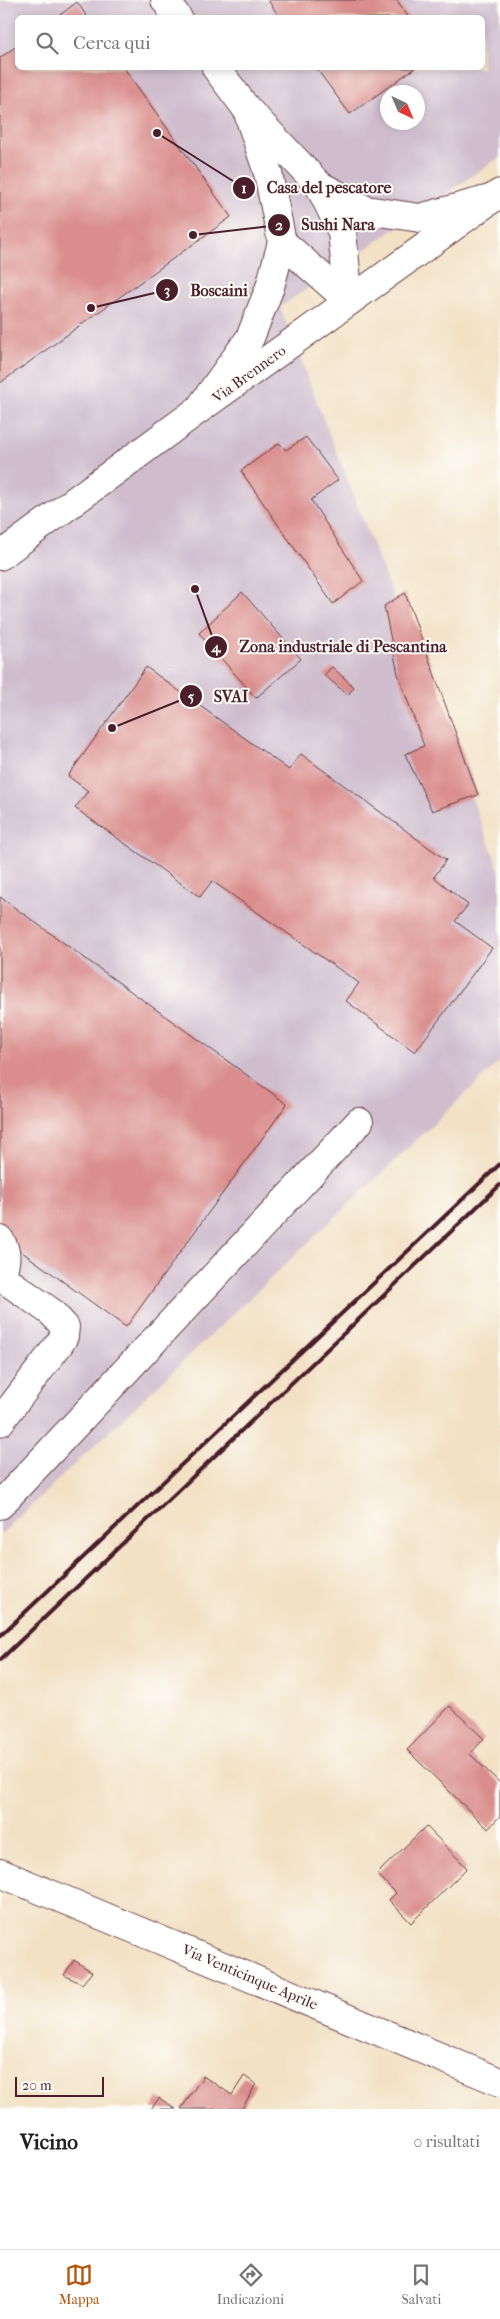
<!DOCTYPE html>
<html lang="it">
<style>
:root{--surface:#fff;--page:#f6f6f6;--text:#202124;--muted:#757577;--line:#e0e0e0;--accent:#b45309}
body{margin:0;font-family:"IM FELL French Canon",serif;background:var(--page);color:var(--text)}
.compass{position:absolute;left:380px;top:85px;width:45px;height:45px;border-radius:50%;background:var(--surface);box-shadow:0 2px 8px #0003;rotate:136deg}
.scale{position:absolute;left:15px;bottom:12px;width:89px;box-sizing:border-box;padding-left:5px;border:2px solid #4a1f2b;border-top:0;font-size:14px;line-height:18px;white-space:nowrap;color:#4a1f2b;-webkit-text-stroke:4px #fdfcf7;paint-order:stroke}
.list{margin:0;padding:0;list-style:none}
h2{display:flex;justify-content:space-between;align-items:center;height:65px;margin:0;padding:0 20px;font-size:21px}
h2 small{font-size:16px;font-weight:400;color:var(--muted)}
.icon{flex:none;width:28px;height:28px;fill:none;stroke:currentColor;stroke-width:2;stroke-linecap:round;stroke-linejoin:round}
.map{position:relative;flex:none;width:500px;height:2109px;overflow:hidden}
.search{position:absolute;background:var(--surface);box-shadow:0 2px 8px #0003;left:15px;right:15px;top:15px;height:55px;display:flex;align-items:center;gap:12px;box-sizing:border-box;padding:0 18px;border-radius:8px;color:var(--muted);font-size:19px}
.sheet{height:140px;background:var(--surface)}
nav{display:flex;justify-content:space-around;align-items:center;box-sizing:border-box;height:70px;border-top:1px solid var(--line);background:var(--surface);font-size:14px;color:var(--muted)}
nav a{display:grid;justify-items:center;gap:2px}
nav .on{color:var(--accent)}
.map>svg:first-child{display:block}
</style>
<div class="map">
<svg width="500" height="2109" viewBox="0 0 500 2109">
<rect width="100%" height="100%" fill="#fdfcf7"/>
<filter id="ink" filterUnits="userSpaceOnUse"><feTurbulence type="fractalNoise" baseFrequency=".02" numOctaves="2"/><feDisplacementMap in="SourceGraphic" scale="10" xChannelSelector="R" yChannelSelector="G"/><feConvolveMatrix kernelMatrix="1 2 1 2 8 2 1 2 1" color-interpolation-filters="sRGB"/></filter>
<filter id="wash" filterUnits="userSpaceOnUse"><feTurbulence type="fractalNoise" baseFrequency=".0096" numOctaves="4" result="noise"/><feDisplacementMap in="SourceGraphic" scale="20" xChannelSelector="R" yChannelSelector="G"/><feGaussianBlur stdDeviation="1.12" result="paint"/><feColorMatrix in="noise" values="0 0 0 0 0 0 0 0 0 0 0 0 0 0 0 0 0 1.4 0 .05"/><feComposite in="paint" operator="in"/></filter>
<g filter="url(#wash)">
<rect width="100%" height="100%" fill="#f2e1c4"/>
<!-- industrial -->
<path fill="#cfbdce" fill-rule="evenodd" d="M0,0h500v157l-220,150 220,564v190l-500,474zM18,18h464v50h-464zM388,92h30v30h-30z"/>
<g id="blocks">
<!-- building -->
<g fill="#d98d8c">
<path d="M268,0h129l12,18h-129z"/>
<path d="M77,2l11,16h-32z"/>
<path d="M18,45v23h106l107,149 -231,166v-325z"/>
<path d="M316,68h99l-65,46z"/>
<path d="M306,437l32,43 -27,20 52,81 -30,23 -92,-133 38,-28 7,7z"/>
<path d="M242,592l59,67 -45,39 -57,-65z"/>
<path d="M405,593l73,202 -46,16 -27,-57 19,-8 -26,-72 -14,-68z"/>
<path d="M146,667l143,103 12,-16 145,106 -12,17 34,28 -13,16 37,27 -77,104 -69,-51 13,-18 -147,-102 -12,16 -125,-89 13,-17 -20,-15z"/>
<path d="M332,667l22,20 -6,8 -24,-20z"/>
<path d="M0,897l287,207 -161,223 -126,-91z"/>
<path d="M450,1706l34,33 -14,15 30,29v33l-12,13 -81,-79z"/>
<path d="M426,1826l41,42 -56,55 -22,-23 7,-7 -19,-19z"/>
<path d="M74,1960l18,12 -10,12 -18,-9z"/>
<path d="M203,2076l29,19 12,-19 12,8 -14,25h-61z"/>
<path d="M159,2098l17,11h-25z"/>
</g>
</g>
</g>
<g filter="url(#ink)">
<use href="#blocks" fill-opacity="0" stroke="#633c42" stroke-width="1"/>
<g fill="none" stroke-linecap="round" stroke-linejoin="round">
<defs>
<g id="minor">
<path d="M165,0l13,18"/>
<path d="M216,68l30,40 73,77 47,25 54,8 70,-19"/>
<path d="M249,116l19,57 14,69 67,59"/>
<path d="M319,185l23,47 7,69"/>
<path d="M202,405l48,-67 20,-51 12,-45"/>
<path d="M0,1240c8,12 7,23 0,36"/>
<path d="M0,1276l51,36 14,15 -1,9 -4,7 -60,79"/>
<path d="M0,1505l359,-383"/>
<path d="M0,1873l500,209"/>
</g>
<path id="major" d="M0,556l198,-146 302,-217"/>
</defs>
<!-- minor casing -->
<use href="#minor" stroke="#633c42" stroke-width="30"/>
<!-- major casing -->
<use href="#major" stroke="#633c42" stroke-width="30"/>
<!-- minor -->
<use href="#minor" stroke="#fff" stroke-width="28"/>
<!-- major -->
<use href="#major" stroke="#fff" stroke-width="28"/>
<!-- rail -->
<g stroke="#4a1f2b" stroke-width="4">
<path d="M0,1636l500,-472"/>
<path d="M0,1660l500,-475"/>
</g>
</g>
</g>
<g text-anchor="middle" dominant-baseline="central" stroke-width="4" stroke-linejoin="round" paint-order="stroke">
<!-- street labels -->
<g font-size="15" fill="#4a1f2b" stroke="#fdfcf7">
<text transform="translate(249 374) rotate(-36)">Via Brennero</text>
<text transform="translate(250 1977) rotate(23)">Via Venticinque Aprile</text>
</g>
</g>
<!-- callouts -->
<path fill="none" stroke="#4a1f2b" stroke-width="2" d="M157 133L244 188M193 235L279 225M91 308L167 290M195 589L216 647M112 728L191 696"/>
<g fill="#4a1f2b" stroke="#fdfcf7" stroke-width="2">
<circle cx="157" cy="133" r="5"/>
<circle cx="193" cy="235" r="5"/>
<circle cx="91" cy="308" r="5"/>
<circle cx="195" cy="589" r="5"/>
<circle cx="112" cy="728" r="5"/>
<circle cx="244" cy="188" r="12"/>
<circle cx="279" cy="225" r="12"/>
<circle cx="167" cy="290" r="12"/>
<circle cx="216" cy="647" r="12"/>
<circle cx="191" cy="696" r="12"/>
</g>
<g font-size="15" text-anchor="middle" font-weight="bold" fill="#fff">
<text x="244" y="193">1</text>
<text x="279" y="230">2</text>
<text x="167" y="295">3</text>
<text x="216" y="652">4</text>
<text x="191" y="701">5</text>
</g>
<g font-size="16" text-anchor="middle" font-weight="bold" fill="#4a1f2b" stroke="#fdfcf7" stroke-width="4" stroke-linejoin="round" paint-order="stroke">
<text x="329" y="193">Casa del pescatore</text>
<text x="338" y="230">Sushi Nara</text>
<text x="219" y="296">Boscaini</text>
<text x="343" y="652">Zona industriale di Pescantina</text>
<text x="231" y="702">SVAI</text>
</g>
</svg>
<svg class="compass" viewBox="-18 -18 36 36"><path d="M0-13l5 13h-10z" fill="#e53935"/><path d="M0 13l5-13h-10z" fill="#757577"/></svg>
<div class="scale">20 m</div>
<div class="search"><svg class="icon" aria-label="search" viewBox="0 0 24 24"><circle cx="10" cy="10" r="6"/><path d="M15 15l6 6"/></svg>Cerca qui</div>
</div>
<section class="sheet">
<h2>Vicino<small>0 risultati</small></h2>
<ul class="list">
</ul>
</section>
<nav>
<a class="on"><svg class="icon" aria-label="map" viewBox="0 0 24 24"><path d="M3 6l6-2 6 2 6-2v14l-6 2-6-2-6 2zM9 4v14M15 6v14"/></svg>Mappa</a>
<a><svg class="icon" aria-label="directions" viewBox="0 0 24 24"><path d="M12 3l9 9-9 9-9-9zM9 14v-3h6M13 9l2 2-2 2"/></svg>Indicazioni</a>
<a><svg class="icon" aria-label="saved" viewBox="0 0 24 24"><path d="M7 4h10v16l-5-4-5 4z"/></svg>Salvati</a>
</nav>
